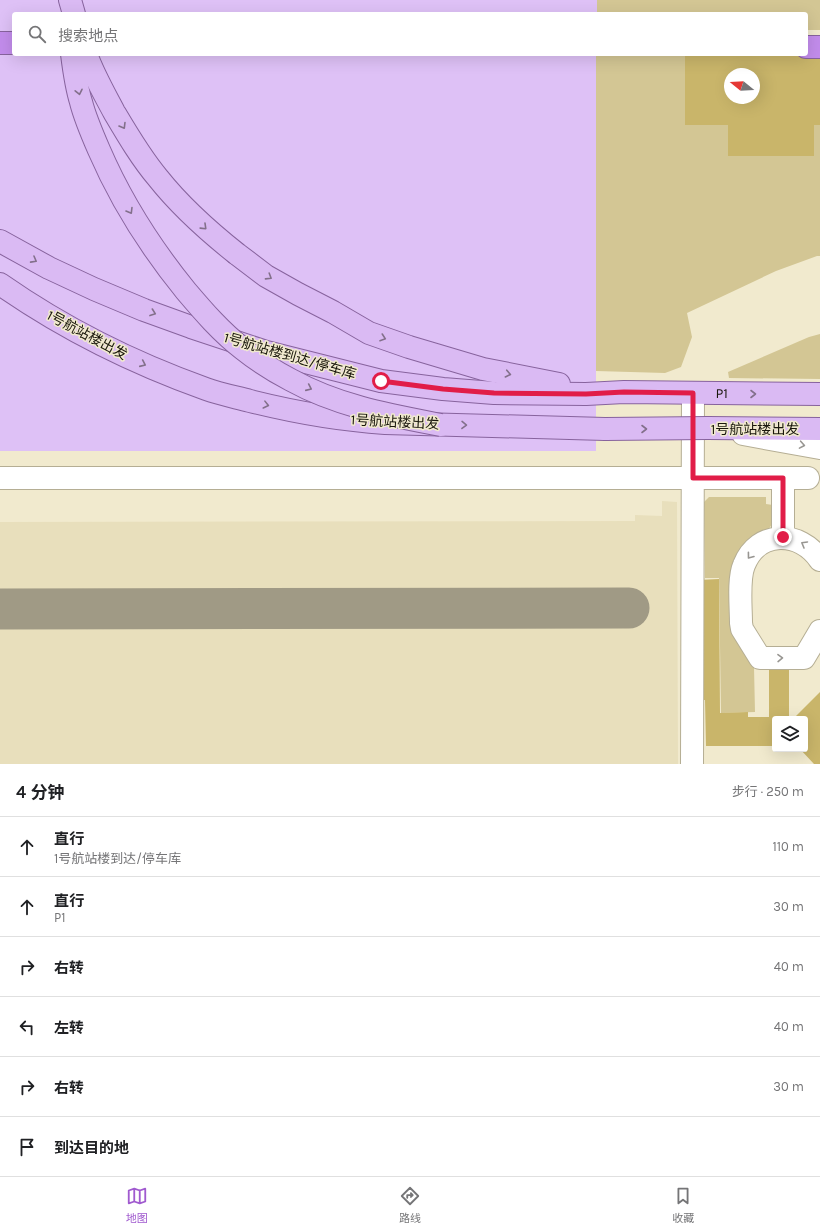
<!DOCTYPE html>
<html lang="zh">
<meta charset="utf-8">
<style>
:root{--surface:#fff;--page:#f6f6f6;--text:#202124;--muted:#757577;--line:#e0e0e0;--accent:#a05acf}
body{margin:0;font-family:Karla,"Noto Sans SC",sans-serif;background:var(--page);color:var(--text)}
.controls{position:absolute;right:12px;bottom:12px;display:grid;overflow:hidden;border-radius:4px;box-shadow:0 4px 16px #0002}
.controls button{width:36px;height:36px;display:grid;place-items:center;padding:0;border:0;border-bottom:1px solid var(--line);background:var(--surface);color:var(--text);font:20px sans-serif}
.compass{position:absolute;left:724px;top:68px;width:36px;height:36px;border-radius:50%;background:var(--surface);box-shadow:0 4px 16px #0002;rotate:288deg}
.stop{position:absolute;width:12px;height:12px;margin:-9px;border:3px solid #e11d48;border-radius:50%;background:#fff}
.stop.end{background:#e11d48;border-color:#fff;box-shadow:0 1px 4px #0008}
.list{margin:0;padding:0;list-style:none}
h2{display:flex;justify-content:space-between;align-items:center;height:52px;margin:0;padding:0 16px;font-size:17px}
h2 small{font-size:13px;font-weight:400;color:var(--muted)}
.list li{display:grid;grid-template-columns:26px 1fr auto;gap:12px;align-items:center;box-sizing:border-box;height:60px;padding:0 16px;border-top:1px solid var(--line)}
.list b{display:block;font-size:15px;white-space:nowrap}
.list p{margin:0;font-size:13px;white-space:nowrap;color:var(--muted)}
.list em{font-size:13px;font-style:normal;color:var(--muted)}
.icon{flex:none;width:22px;height:22px;fill:none;stroke:currentColor;stroke-width:2;stroke-linecap:round;stroke-linejoin:round}
.map{position:relative;flex:none;width:820px;height:764px;overflow:hidden}
.search{position:absolute;background:var(--surface);box-shadow:0 4px 16px #0002;left:12px;right:12px;top:12px;height:44px;display:flex;align-items:center;gap:10px;box-sizing:border-box;padding:0 14px;border-radius:4px;color:var(--muted);font-size:15px}
.sheet{height:412px;background:var(--surface)}
nav{display:flex;justify-content:space-around;align-items:center;box-sizing:border-box;height:56px;border-top:1px solid var(--line);background:var(--surface);font-size:11px;color:var(--muted)}
nav a{display:grid;justify-items:center;gap:2px}
nav .on{color:var(--accent)}
.map>svg:first-child{display:block}
</style>
<div class="map">
<svg width="820" height="764" viewBox="0 0 820 764">
<rect width="100%" height="100%" fill="#f1eace"/>
<!-- built -->
<path fill="#e8dfbc" d="M662,501l15,1 1,262h-678v-242l635,-1v-6l27,1z"/>
<!-- grass -->
<g fill="#d3c694" fill-rule="evenodd">
<path d="M597,0h223v30h-14v-16h-209z"/>
<path d="M728,54l92,22v180h-3l-41,15 -89,42 5,24 -11,30 -16,6 -69,-2v-315zM730,74h24v24h-24z"/>
<path d="M820,334v45l-91,-1 -1,-6 81,-35z"/>
<path d="M709,497h57v7l7,1c1,4 2,9 1,13 -2,14 -24,27 -35,36l15,113 1,45 -34,1 -2,-135h-14l-1,-76z"/>
</g>
<!-- water -->
<path fill="#dec1f6" d="M0,0h597v14h-583v40h582v397h-596z"/>
<g fill="none" stroke-linecap="round" stroke-linejoin="round">
<!-- taxiway -->
<path stroke="#a09a85" stroke-width="41" d="M0,609l629,-1"/>
</g>
<!-- building -->
<g fill="#c9b56a" fill-rule="evenodd">
<path d="M820,42v83h-6v31h-86v-31h-43v-71h121zM730,74h24v24h-24z"/>
<path d="M719,579l1,134 28,-1v5h21v-52h20v54h-14v27h-69l-1,-46h-5l-1,-120z"/>
<path d="M820,692v72h-6l-14,-15h5v-30h-12z"/>
</g>
<g fill="none" stroke-linecap="round" stroke-linejoin="round">
<defs>
<g id="minor">
<path d="M743,434l77,14"/>
<path d="M0,478h808"/>
<path d="M783,537v-59"/>
<path d="M820,560c-20,-30 -62,-30 -76,5 -6,14 -3,42 -3,58l1,6 18,29h44l16,-27"/>
<path d="M692,764l1,-371"/>
</g>
<g id="major">
<path d="M70,0l4,14"/>
<path id="s1" d="M0,241l49,27 45,21 50,21 47,17 75,25 115,29 62,8 51,4 92,1 38,-2 196,2"/>
<path d="M237,254l29,22 32,18 35,18 36,21 40,14 74,22 76,15"/>
<path d="M0,284c63,44 133,79 206,105 14,5 29,8 44,12 44,11 89,19 135,22l220,6"/>
<path d="M708,428l112,1"/>
</g>
<g id="highway">
<path d="M0,43h14"/>
<path d="M806,47h14"/>
</g>
</defs>
<!-- minor casing -->
<use href="#minor" stroke="#b5ae94" stroke-width="24"/>
<!-- major casing -->
<use href="#major" stroke="#87639d" stroke-width="24"/>
<!-- highway casing -->
<use href="#highway" stroke="#87639d" stroke-width="24"/>
<!-- minor -->
<use href="#minor" stroke="#fff" stroke-width="22"/>
<!-- major -->
<use href="#major" stroke="#dabaf3" stroke-width="22"/>
<!-- highway -->
<use href="#highway" stroke="#c28ceb" stroke-width="22"/>
<defs>
<g id="major-bridge">
<path d="M72,54c2,16 4,32 9,48 4,16 11,32 18,48 22,51 52,98 87,141 17,20 35,41 57,58 15,12 31,22 48,31 47,26 98,35 150,45"/>
<path d="M86,54c7,20 18,39 28,58 13,22 27,46 44,66 23,29 50,53 79,76"/>
<path d="M605,429l103,-1"/>
</g>
</defs>
<!-- major-bridge casing -->
<use href="#major-bridge" stroke="#87639d" stroke-width="24" stroke-linecap="butt"/>
<!-- major-bridge -->
<use href="#major-bridge" stroke="#dabaf3" stroke-width="22"/>
</g>
<!-- one-way arrows -->
<defs><path id="oneway-chevron" d="M-2-3.5L2.5 0L-2 3.5" fill="none" stroke-width="1.6" stroke-linecap="round" stroke-linejoin="round"/></defs>
<g stroke="#83708b">
<use href="#oneway-chevron" transform="translate(79 92) rotate(78)"/>
<use href="#oneway-chevron" transform="translate(123 126) rotate(59)"/>
<use href="#oneway-chevron" transform="translate(130 211) rotate(59)"/>
<use href="#oneway-chevron" transform="translate(204 227) rotate(44)"/>
<use href="#oneway-chevron" transform="translate(34 260) rotate(29)"/>
<use href="#oneway-chevron" transform="translate(269 277) rotate(32)"/>
<use href="#oneway-chevron" transform="translate(153 313) rotate(20)"/>
<use href="#oneway-chevron" transform="translate(383 338) rotate(19)"/>
<use href="#oneway-chevron" transform="translate(143 364) rotate(24)"/>
<use href="#oneway-chevron" transform="translate(508 374) rotate(12)"/>
<use href="#oneway-chevron" transform="translate(309 388) rotate(24)"/>
<use href="#oneway-chevron" transform="translate(753 394)"/>
<use href="#oneway-chevron" transform="translate(266 405) rotate(14)"/>
<use href="#oneway-chevron" transform="translate(464 425) rotate(1)"/>
<use href="#oneway-chevron" transform="translate(644 429)"/>
</g>
<g stroke="#989692">
<use href="#oneway-chevron" transform="translate(802 445) rotate(10)"/>
<use href="#oneway-chevron" transform="translate(804 544) rotate(-150)"/>
<use href="#oneway-chevron" transform="translate(750 556) rotate(127)"/>
<use href="#oneway-chevron" transform="translate(780 658) rotate(-1)"/>
</g>
<g fill="none" stroke-linecap="round" stroke-linejoin="round">
<!-- route -->
<path stroke="#e11d48" stroke-width="5" d="M381,381l62,8 51,4 92,1 38,-2 69,1v85h90v59"/>
</g>
<g text-anchor="middle" dominant-baseline="central" stroke-width="3" stroke-linejoin="round" paint-order="stroke">
<!-- street labels -->
<g font-size="14" fill="#19160c" stroke="#f1eace">
<text transform="translate(87 335) rotate(28)">1号航站楼出发</text>
<text transform="translate(290 356) rotate(16)">1号航站楼到达/停车库</text>
<text stroke="none"><textPath href="#s1" startOffset="749">P1</textPath></text>
<text transform="translate(395 422) rotate(3)">1号航站楼出发</text>
<text x="755" y="429">1号航站楼出发</text>
</g>
</g>
</svg>
<div class="controls">
<button><svg class="icon" aria-label="layers" viewBox="0 0 24 24"><path d="M12 4l9 5-9 5-9-5zM3 14l9 5 9-5"/></svg></button>
</div>
<svg class="compass" viewBox="-18 -18 36 36"><path d="M0-13l5 13h-10z" fill="#e53935"/><path d="M0 13l5-13h-10z" fill="#757577"/></svg>
<div class="stop" style="left:381px;top:381px"></div>
<div class="stop end" style="left:783px;top:537px"></div>
<div class="search"><svg class="icon" aria-label="search" viewBox="0 0 24 24"><circle cx="10" cy="10" r="6"/><path d="M15 15l6 6"/></svg>搜索地点</div>
</div>
<section class="sheet">
<h2>4 分钟<small>步行 · 250 m</small></h2>
<ul class="list">
<li><svg class="icon" aria-label="ahead" viewBox="0 0 24 24"><path d="M12 20V5M6 11l6-6 6 6"/></svg><div><b>直行</b><p>1号航站楼到达/停车库</p></div><em>110 m</em></li>
<li><svg class="icon" aria-label="ahead" viewBox="0 0 24 24"><path d="M12 20V5M6 11l6-6 6 6"/></svg><div><b>直行</b><p>P1</p></div><em>30 m</em></li>
<li><svg class="icon" aria-label="right" viewBox="0 0 24 24"><path d="M7 20v-9h11M14 6l5 5-5 5"/></svg><div><b>右转</b></div><em>40 m</em></li>
<li><svg class="icon" aria-label="left" viewBox="0 0 24 24"><path d="M17 20v-9H6M10 6l-5 5 5 5"/></svg><div><b>左转</b></div><em>40 m</em></li>
<li><svg class="icon" aria-label="right" viewBox="0 0 24 24"><path d="M7 20v-9h11M14 6l5 5-5 5"/></svg><div><b>右转</b></div><em>30 m</em></li>
<li><svg class="icon" aria-label="arrive" viewBox="0 0 24 24"><path d="M6 21V4h12l-3 4 3 4H6"/></svg><div><b>到达目的地</b></div></li>
</ul>
</section>
<nav>
<a class="on"><svg class="icon" aria-label="map" viewBox="0 0 24 24"><path d="M3 6l6-2 6 2 6-2v14l-6 2-6-2-6 2zM9 4v14M15 6v14"/></svg>地图</a>
<a><svg class="icon" aria-label="directions" viewBox="0 0 24 24"><path d="M12 3l9 9-9 9-9-9zM9 14v-3h6M13 9l2 2-2 2"/></svg>路线</a>
<a><svg class="icon" aria-label="saved" viewBox="0 0 24 24"><path d="M7 4h10v16l-5-4-5 4z"/></svg>收藏</a>
</nav>
